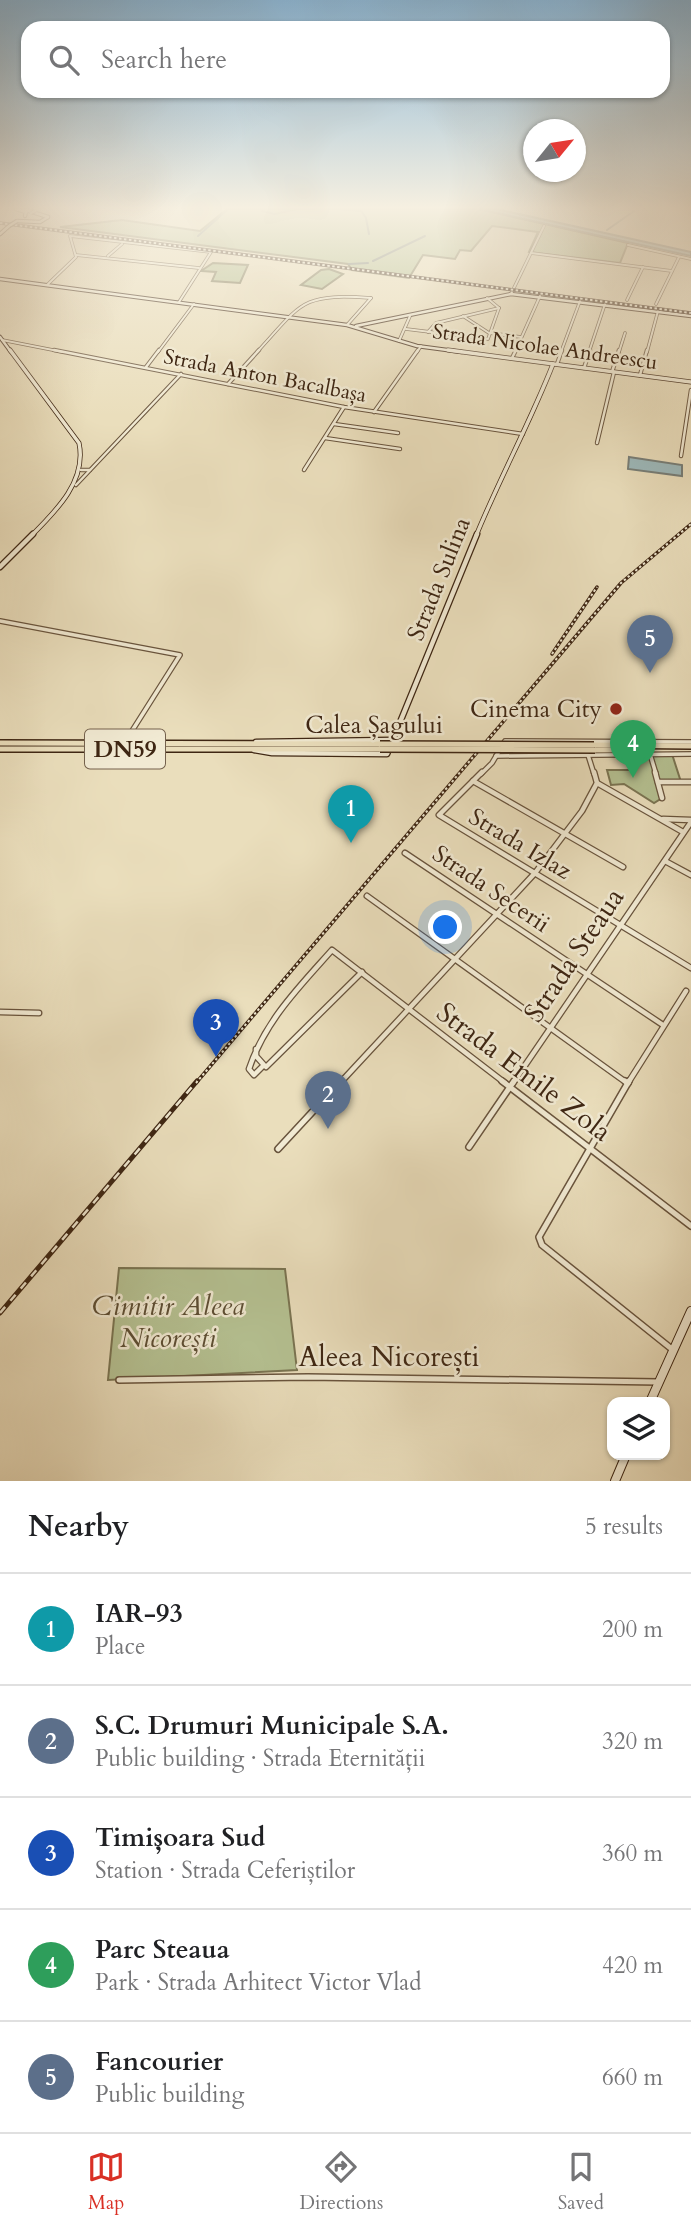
<!DOCTYPE html>
<meta charset="utf-8">
<style>
:root{--surface:#fff;--page:#f6f6f6;--text:#202124;--muted:#757577;--line:#e0e0e0;--accent:#d93025}
body{margin:0;font-family:Cardo,serif;background:var(--page);color:var(--text)}
.controls{position:absolute;right:21px;bottom:21px;display:grid;overflow:hidden;border-radius:14px;box-shadow:0 2px 5px #0004}
.controls button{width:63px;height:63px;display:grid;place-items:center;padding:0;border:0;border-bottom:2px solid var(--line);background:var(--surface);color:var(--text);font:35px sans-serif}
.compass{position:absolute;left:523px;top:119px;width:63px;height:63px;border-radius:50%;background:var(--surface);box-shadow:0 2px 5px #0004;rotate:60deg}
.you{position:absolute;left:446px;top:928px;width:24px;height:24px;margin:-18px;border:5px solid #fff;border-radius:50%;background:#1a73e8;box-shadow:0 0 0 10px #1a73e833}
.badge{display:grid;place-items:center;width:46px;height:46px;border-radius:50%;background:var(--accent);color:#fff;font-size:23px;font-weight:700}
.pin{position:absolute;translate:-50% -58px;filter:drop-shadow(0 2px 4px #0008)}
.pin::after{content:'';position:absolute;top:37px;width:24px;height:21px;background:inherit;clip-path:polygon(0 0,100% 0,50% 100%)}
.list{margin:0;padding:0;list-style:none}
h2{display:flex;justify-content:space-between;align-items:center;height:91px;margin:0;padding:0 28px;font-size:30px}
h2 small{font-size:23px;font-weight:400;color:var(--muted)}
.list li{display:grid;grid-template-columns:46px 1fr auto;gap:21px;align-items:center;box-sizing:border-box;height:112px;padding:0 28px;border-top:2px solid var(--line)}
.list b{display:block;font-size:26px;white-space:nowrap}
.list p{margin:0;font-size:23px;white-space:nowrap;color:var(--muted)}
.list em{font-size:23px;font-style:normal;color:var(--muted)}
.icon{flex:none;width:38px;height:38px;fill:none;stroke:currentColor;stroke-width:2;stroke-linecap:round;stroke-linejoin:round}
.map{position:relative;flex:none;width:691px;height:1481px;overflow:hidden}
.search{position:absolute;background:var(--surface);box-shadow:0 2px 5px #0004;left:21px;right:21px;top:21px;height:77px;display:flex;align-items:center;gap:18px;box-sizing:border-box;padding:0 24px;border-radius:21px;color:var(--muted);font-size:26px}
.sheet{height:651px;background:var(--surface)}
nav{display:flex;justify-content:space-around;align-items:center;box-sizing:border-box;height:98px;border-top:2px solid var(--line);background:var(--surface);font-size:19px;color:var(--muted)}
nav a{display:grid;justify-items:center;gap:4px}
nav .on{color:var(--accent)}
.map>svg:first-child{display:block}
</style>
<div class="map">
<svg width="691" height="1481" viewBox="0 0 691 1481">
<rect width="100%" height="100%" fill="#eadebc"/>
<filter id="stains"><feTurbulence type="fractalNoise" baseFrequency=".00286" numOctaves="4"/><feColorMatrix values="0 0 0 0 .2 0 0 0 0 .09 0 0 0 0 .02 0 0 0 .5 -.17"/></filter>
<radialGradient id="worn" r=".72"><stop offset=".6" stop-color="#630" stop-opacity="0"/><stop offset="1" stop-color="#630" stop-opacity=".3"/></radialGradient>
<!-- green -->
<g fill="#b5c192" stroke="#7a7452" stroke-width="2">
<path d="M227,209h252l149,34 -8,20 -91,-11 9,-20 -46,-6 -21,25 -11,-1 -5,9 -32,-4 -14,23 -57,-8 -4,-6 -288,-37 62,-7 78,11z"/>
<path d="M213,263l35,2 -8,18 -28,-2 4,-9 -15,-1z"/>
<path d="M329,269l14,5 -21,15 -21,-4 20,-15z"/>
<path d="M672,754l9,28h-23l4,16 -8,5 -30,-19 -13,1 -4,-15h24l-5,-15z"/>
<path d="M119,1268l166,1 12,101 -189,10z"/>
</g>
<!-- water -->
<g fill="#9db9bb" stroke="#777e78" stroke-width="2">
<path d="M479,209h17l195,43v4z"/>
<path d="M629,457l53,8v11l-54,-7z"/>
</g>
<g fill="none" stroke-linecap="round" stroke-linejoin="round">
<!-- stream -->
<g stroke="#777e78" stroke-width="2">
<path d="M337,209l23,2"/>
<path d="M360,209l6,9 3,16"/>
<path d="M262,211l13,3 22,-5"/>
<path d="M607,230l27,-19"/>
<path d="M198,236l30,-27"/>
<path d="M373,261l52,-25"/>
<path d="M349,264l19,-1"/>
</g>
<defs>
<g id="street-far4">
<path d="M628,245l63,14"/>
<path d="M531,253l141,18"/>
<path d="M76,255l123,13"/>
<path d="M108,256l14,-12"/>
<path d="M47,285l29,-28 -6,-21 141,16 -32,50"/>
<path d="M511,294l33,-68"/>
<path d="M487,298l12,10"/>
<path d="M627,300l16,-33"/>
<path d="M656,304l23,-47"/>
<path d="M463,316l26,17 32,4"/>
<path d="M347,325l24,-27"/>
<path d="M406,329l82,10 11,-31"/>
<path d="M428,332l8,-9 63,-15"/>
<path d="M2,340l61,12"/>
<path d="M399,341l11,-25"/>
<path d="M158,352l36,-48"/>
<path d="M257,352c45,-49 44,-59 114,-54"/>
<path d="M417,352l4,-6"/>
<path d="M515,352l25,-56"/>
<path d="M561,352l19,-51"/>
<path d="M589,352l16,-48"/>
<path d="M619,352l6,-19"/>
<path d="M647,352l11,-41"/>
</g>
<g id="street-far3">
<path d="M54,350l290,57 179,27"/>
<path d="M512,358l4,-8"/>
<path d="M557,364l5,-14"/>
<path d="M146,367l13,-17"/>
<path d="M584,368l6,-18"/>
<path d="M612,372l7,-22"/>
<path d="M640,375l7,-25"/>
<path d="M228,384l31,-34"/>
<path d="M374,412l44,-62"/>
<path d="M334,424l64,9"/>
<path d="M325,438l75,11"/>
<path d="M597,443l17,-71"/>
<path d="M681,456l10,-66"/>
<path d="M81,470h9"/>
<path d="M304,470l40,-63"/>
<path d="M76,485l105,-111"/>
</g>
<g id="street-far2">
<path d="M0,621l180,34 -55,87"/>
<path d="M650,754l6,20"/>
<path d="M588,755l6,19"/>
<path d="M496,756l195,-2"/>
<path d="M481,774l11,-11 13,-22 186,1"/>
</g>
<g id="street-far1">
<path d="M482,772l-43,43 252,153"/>
<path d="M655,772l7,26"/>
<path d="M473,781l150,86"/>
<path d="M658,782h33"/>
<path d="M597,783l86,49"/>
<path d="M663,819l28,1"/>
<path d="M405,853l258,172"/>
<path d="M665,861l26,14"/>
<path d="M367,896l260,187"/>
<path d="M0,1012l39,1"/>
<path d="M256,1049v7l8,9 -10,10 -5,-6c16,-48 50,-82 83,-119l173,133"/>
<path d="M266,1067l96,-95"/>
<path d="M340,1083l195,-210 47,-62 15,-28 -3,-11"/>
<path d="M513,1083l178,-261"/>
<path d="M628,1083l58,-92"/>
</g>
<g id="street">
<path d="M502,1081l189,145"/>
<path d="M625,1081l3,2"/>
<path d="M629,1081l-90,156 3,8 131,105"/>
<path d="M469,1147l45,-66"/>
<path d="M278,1149l63,-68"/>
<path d="M119,1380l189,-3 351,5"/>
</g>
<g id="secondary-far3">
<path d="M16,209l10,3 -1,4"/>
<path d="M23,209l25,8"/>
<path d="M17,221l23,1 8,-5"/>
<path d="M0,234l9,-8"/>
<path d="M0,279l347,46 70,21 45,6"/>
<path d="M356,326l155,-32 180,22"/>
<path d="M0,337l11,15"/>
</g>
<g id="secondary-far2">
<path d="M10,350l69,93c8,38 -23,68 -48,93"/>
<path d="M448,350l243,32"/>
<path d="M476,536c24,-59 54,-113 77,-172"/>
</g>
<g id="secondary-far1">
<path d="M0,567l33,-33"/>
<path d="M256,742l137,-2"/>
<path d="M254,750l18,3 115,1 90,-220"/>
</g>
<g id="secondary">
<path d="M650,1402l41,-91"/>
<path d="M615,1481l11,-26"/>
</g>
<g id="primary">
<path d="M0,743l380,1"/>
<path d="M594,745l97,1"/>
<path d="M0,749h380"/>
<path d="M595,750h31"/>
</g>
</defs>
<!-- street-far4 casing -->
<use href="#street-far4" stroke="#69543d" stroke-width="3.5"/>
<!-- street-far3 casing -->
<use href="#street-far3" stroke="#69543d" stroke-width="4.5"/>
<!-- street-far2 casing -->
<use href="#street-far2" stroke="#69543d" stroke-width="6"/>
<!-- street-far1 casing -->
<use href="#street-far1" stroke="#69543d" stroke-width="7"/>
<!-- street casing -->
<use href="#street" stroke="#69543d" stroke-width="8"/>
<!-- secondary-far3 casing -->
<use href="#secondary-far3" stroke="#3e2613" stroke-width="4.5"/>
<!-- secondary-far2 casing -->
<use href="#secondary-far2" stroke="#3e2613" stroke-width="5"/>
<!-- secondary-far1 casing -->
<use href="#secondary-far1" stroke="#3e2613" stroke-width="7"/>
<!-- secondary casing -->
<use href="#secondary" stroke="#3e2613" stroke-width="10"/>
<!-- primary casing -->
<use href="#primary" stroke="#3e2613" stroke-width="8"/>
<!-- street-far4 -->
<use href="#street-far4" stroke="#f1ead3" stroke-width="2"/>
<!-- street-far3 -->
<use href="#street-far3" stroke="#f1ead3" stroke-width="2.5"/>
<!-- street-far2 -->
<use href="#street-far2" stroke="#f1ead3" stroke-width="3.5"/>
<!-- street-far1 -->
<use href="#street-far1" stroke="#f1ead3" stroke-width="4.5"/>
<!-- street -->
<use href="#street" stroke="#f1ead3" stroke-width="5"/>
<!-- secondary-far3 -->
<use href="#secondary-far3" stroke="#f1ead3" stroke-width="2.5"/>
<!-- secondary-far2 -->
<use href="#secondary-far2" stroke="#f1ead3" stroke-width="3.5"/>
<!-- secondary-far1 -->
<use href="#secondary-far1" stroke="#f1ead3" stroke-width="4.5"/>
<!-- secondary -->
<use href="#secondary" stroke="#f1ead3" stroke-width="8"/>
<!-- primary -->
<use href="#primary" stroke="#eadebc" stroke-width="5"/>
<defs>
<g id="rail-far1">
<path d="M0,223l691,90"/>
<path d="M552,654l45,-67"/>
<path d="M196,1083l425,-500 70,-59"/>
</g>
<path id="rail" d="M0,1313l197,-232"/>
</defs>
<!-- rail-far1 casing -->
<use href="#rail-far1" stroke="#3e2613" stroke-width="3.5"/>
<!-- rail casing -->
<use href="#rail" stroke="#3e2613" stroke-width="5"/>
<!-- rail-far1 -->
<use href="#rail-far1" stroke="#f1ead3" stroke-width="2" stroke-dasharray="2.5" stroke-linecap="butt"/>
<!-- rail -->
<use href="#rail" stroke="#f1ead3" stroke-width="2.5" stroke-dasharray="8" stroke-linecap="butt"/>
<defs>
<g id="secondary-bridge">
<path d="M31,213l4,-2"/>
<path d="M9,226l8,-5"/>
</g>
<g id="primary-bridge">
<path d="M380,744l214,1"/>
<path d="M380,749l215,1"/>
</g>
</defs>
<!-- secondary-bridge casing -->
<use href="#secondary-bridge" stroke="#3e2613" stroke-width="4.5" stroke-linecap="butt"/>
<!-- primary-bridge casing -->
<use href="#primary-bridge" stroke="#3e2613" stroke-width="8" stroke-linecap="butt"/>
<!-- secondary-bridge -->
<use href="#secondary-bridge" stroke="#f1ead3" stroke-width="2.5"/>
<!-- primary-bridge -->
<use href="#primary-bridge" stroke="#eadebc" stroke-width="5"/>
</g>
<!-- sky -->
<linearGradient id="sky" x2="0" y2="1"><stop stop-color="#8ab6d6"/><stop offset="0.5" stop-color="#f6f0e1"/><stop offset="1" stop-color="#f6f0e1" stop-opacity="0"/></linearGradient>
<rect width="691" height="416" fill="url(#sky)"/>
<!-- markers -->
<circle fill="#8f2418" stroke="#f1ead3" stroke-width="2.5" cx="616" cy="709" r="7"/>
<g text-anchor="middle" dominant-baseline="central" stroke-width="5" stroke-linejoin="round" paint-order="stroke">
<!-- far-street labels -->
<g font-size="21" fill="#3e2613" stroke="#f1ead3">
<text transform="translate(545 347) rotate(8)">Strada Nicolae Andreescu</text>
<text transform="translate(265 376) rotate(11)">Strada Anton Bacalbașa</text>
</g>
<!-- shield labels -->
<rect fill="#f1ead3" stroke="#74614d" stroke-width="2" x="85" y="729.5" width="80" height="39" rx="5"/>
<g font-size="23" font-weight="bold" fill="#3e2613">
<text x="125" y="749">DN59</text>
</g>
<!-- street labels -->
<g font-size="24" fill="#3e2613" stroke="#f1ead3">
<text transform="translate(439 579) rotate(-68)">Strada Sulina</text>
<text x="374" y="725">Calea Șagului</text>
<text transform="translate(520 844) rotate(31)">Strada Izlaz</text>
<text transform="translate(491 889) rotate(34)">Strada Secerii</text>
</g>
<!-- poi labels -->
<g font-size="24" fill="#3e2613" stroke="#f1ead3" text-anchor="end">
<text x="602" y="709">Cinema City</text>
</g>
<!-- near-street labels -->
<g font-size="28" fill="#3e2613" stroke="#f1ead3">
<text transform="translate(574 955) rotate(-56)">Strada Steaua</text>
<text transform="translate(524 1072) rotate(37)">Strada Emile Zola</text>
<text x="389" y="1357">Aleea Nicorești</text>
</g>
<!-- near-park labels -->
<g font-size="28" font-style="italic" fill="#5c4d33" stroke="#f1ead3">
<text x="168" y="1306">Cimitir Aleea<tspan x="168" dy="32">Nicorești</tspan></text>
</g>
</g>
<rect width="100%" height="100%" filter="url(#stains)"/>
<rect width="100%" height="100%" fill="url(#worn)"/>
</svg>
<div class="controls">
<button><svg class="icon" aria-label="layers" viewBox="0 0 24 24"><path d="M12 4l9 5-9 5-9-5zM3 14l9 5 9-5"/></svg></button>
</div>
<svg class="compass" viewBox="-18 -18 36 36"><path d="M0-13l5 13h-10z" fill="#e53935"/><path d="M0 13l5-13h-10z" fill="#757577"/></svg>
<div class="you"></div>
<div class="pin badge" style="left:351px;top:843px;background:#0f9aa8">1</div>
<div class="pin badge" style="left:328px;top:1129px;background:#5c6f8a">2</div>
<div class="pin badge" style="left:216px;top:1057px;background:#1a4fb4">3</div>
<div class="pin badge" style="left:633px;top:778px;background:#2e9e5b">4</div>
<div class="pin badge" style="left:650px;top:673px;background:#5c6f8a">5</div>
<div class="search"><svg class="icon" aria-label="search" viewBox="0 0 24 24"><circle cx="10" cy="10" r="6"/><path d="M15 15l6 6"/></svg>Search here</div>
</div>
<section class="sheet">
<h2>Nearby<small>5 results</small></h2>
<ul class="list">
<li><span class="badge" style="background:#0f9aa8">1</span><div><b>IAR-93</b><p>Place</p></div><em>200 m</em></li>
<li><span class="badge" style="background:#5c6f8a">2</span><div><b>S.C. Drumuri Municipale S.A.</b><p>Public building · Strada Eternității</p></div><em>320 m</em></li>
<li><span class="badge" style="background:#1a4fb4">3</span><div><b>Timișoara Sud</b><p>Station · Strada Ceferiștilor</p></div><em>360 m</em></li>
<li><span class="badge" style="background:#2e9e5b">4</span><div><b>Parc Steaua</b><p>Park · Strada Arhitect Victor Vlad</p></div><em>420 m</em></li>
<li><span class="badge" style="background:#5c6f8a">5</span><div><b>Fancourier</b><p>Public building</p></div><em>660 m</em></li>
</ul>
</section>
<nav>
<a class="on"><svg class="icon" aria-label="map" viewBox="0 0 24 24"><path d="M3 6l6-2 6 2 6-2v14l-6 2-6-2-6 2zM9 4v14M15 6v14"/></svg>Map</a>
<a><svg class="icon" aria-label="directions" viewBox="0 0 24 24"><path d="M12 3l9 9-9 9-9-9zM9 14v-3h6M13 9l2 2-2 2"/></svg>Directions</a>
<a><svg class="icon" aria-label="saved" viewBox="0 0 24 24"><path d="M7 4h10v16l-5-4-5 4z"/></svg>Saved</a>
</nav>
